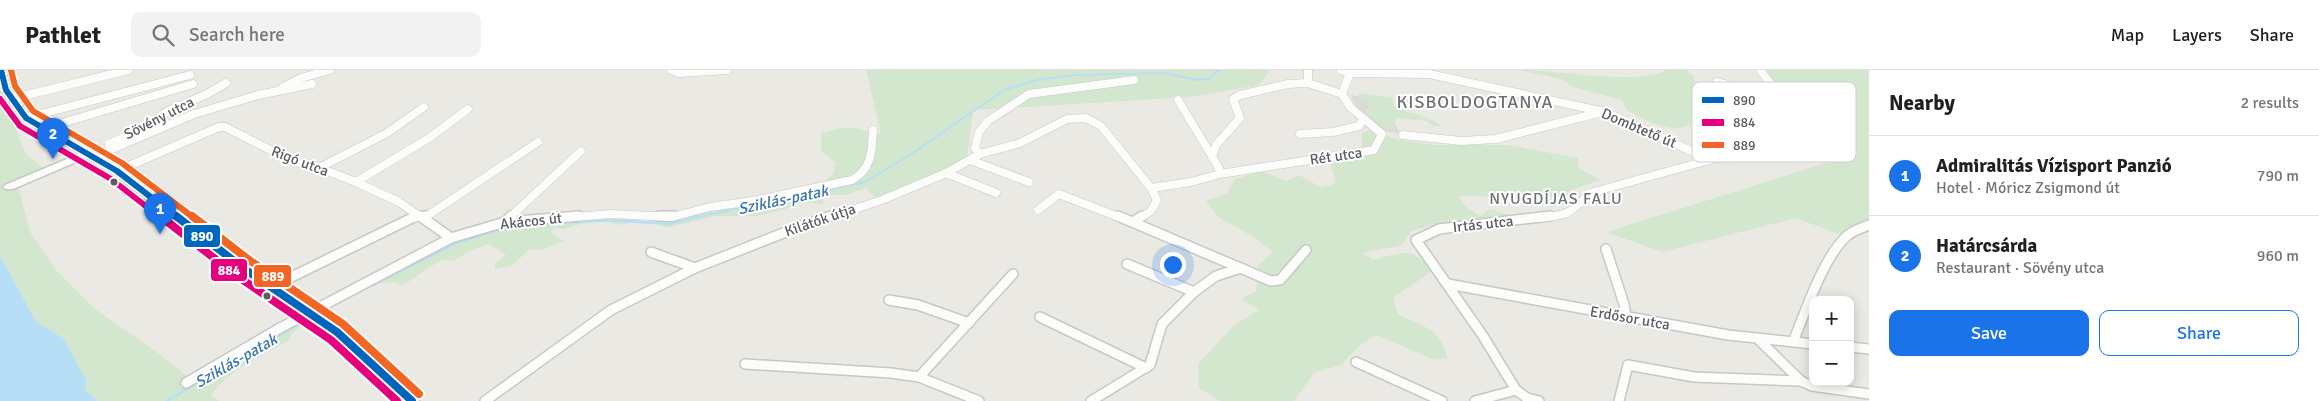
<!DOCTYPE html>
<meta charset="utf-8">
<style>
:root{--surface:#fff;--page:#f2f2f2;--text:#202124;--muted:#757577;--line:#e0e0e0;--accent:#1a73e8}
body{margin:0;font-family:Signika,sans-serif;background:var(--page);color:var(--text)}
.controls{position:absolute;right:15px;bottom:15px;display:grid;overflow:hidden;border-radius:10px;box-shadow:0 2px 12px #0003}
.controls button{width:45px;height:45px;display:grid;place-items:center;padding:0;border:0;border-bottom:1px solid var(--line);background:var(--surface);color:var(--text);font:25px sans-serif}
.you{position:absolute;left:1172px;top:194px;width:18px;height:18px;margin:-12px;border:4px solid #fff;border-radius:50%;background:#1a73e8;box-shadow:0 0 0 8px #1a73e833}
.badge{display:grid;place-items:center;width:32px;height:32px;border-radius:50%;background:var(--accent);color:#fff;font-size:16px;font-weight:700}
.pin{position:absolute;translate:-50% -41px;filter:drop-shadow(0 1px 2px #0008)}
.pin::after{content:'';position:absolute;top:26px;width:18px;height:15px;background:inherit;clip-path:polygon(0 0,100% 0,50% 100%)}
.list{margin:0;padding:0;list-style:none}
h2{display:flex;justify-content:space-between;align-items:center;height:65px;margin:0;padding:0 20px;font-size:21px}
h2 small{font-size:16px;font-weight:400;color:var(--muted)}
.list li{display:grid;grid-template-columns:32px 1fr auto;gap:15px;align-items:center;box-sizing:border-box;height:80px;padding:0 20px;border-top:1px solid var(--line)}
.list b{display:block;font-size:19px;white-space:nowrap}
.list p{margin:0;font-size:16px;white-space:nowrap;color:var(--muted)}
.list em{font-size:16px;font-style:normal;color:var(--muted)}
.actions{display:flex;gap:10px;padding:15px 20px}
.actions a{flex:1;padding:11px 0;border:1px solid var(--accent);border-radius:10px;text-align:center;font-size:18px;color:var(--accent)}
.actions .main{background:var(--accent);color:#fff}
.icon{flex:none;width:28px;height:28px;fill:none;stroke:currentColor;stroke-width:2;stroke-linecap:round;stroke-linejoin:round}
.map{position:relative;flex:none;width:1869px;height:331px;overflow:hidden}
header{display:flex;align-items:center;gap:30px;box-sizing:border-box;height:70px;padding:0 25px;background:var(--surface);border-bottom:1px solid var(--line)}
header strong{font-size:24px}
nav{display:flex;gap:28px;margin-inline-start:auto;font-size:18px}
.search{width:350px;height:45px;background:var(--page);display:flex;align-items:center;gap:12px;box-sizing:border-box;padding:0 18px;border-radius:10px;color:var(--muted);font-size:19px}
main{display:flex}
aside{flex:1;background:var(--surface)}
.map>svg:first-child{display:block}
</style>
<header>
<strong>Pathlet</strong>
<div class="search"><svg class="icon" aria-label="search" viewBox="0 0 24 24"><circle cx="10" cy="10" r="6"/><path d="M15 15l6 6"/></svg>Search here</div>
<nav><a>Map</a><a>Layers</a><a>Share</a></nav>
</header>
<main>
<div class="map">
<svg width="1869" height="331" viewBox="0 0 1869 331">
<rect width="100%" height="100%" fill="#ebe9e4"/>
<!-- industrial -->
<path fill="#dcdad5" d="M1351,25l28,4 21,34 -18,-2 -5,-6 -10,-5 -14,-19z"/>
<!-- green -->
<g fill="#d3e7cf">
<path d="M866,0h405l-12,15 -69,12 -217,13 -6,49 -88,41 -12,-10 2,-3 -24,8h-11l-11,3v7l-10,-2h-12l-15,6 -28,7h-42l-50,12 -17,-8h-12l-15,5 -15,-3 -23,1 -20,6 -9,-1 -5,4 14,9 -19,8 -16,1 -18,16 -16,3v-6l11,-8 -17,-11 -15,5 -21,12 -12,-1 -39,26 -9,-4 -29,3 90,-45 63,-18 178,-8 120,-23 18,-17 3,-11 -15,-12v-18l27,-6 33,7z"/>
<path d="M1520,0c35,0 116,15 145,1l-1,-1h22l8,6 1,11 66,36 6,5 1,4 -22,-5 -7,1 4,8c-14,0 -23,-9 -36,-13 -11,-3 -19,4 -30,5 -16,1 -38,-11 -51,-19l-4,-9 -49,-13 -12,-8z"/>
<path d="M1764,0h105v151l-28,14 -45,-17 -134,34 -56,-20 220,-69 28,-30 -44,-14z"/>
<path d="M0,22l26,62 23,19 -31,12 12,47 27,39 38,38 63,44 40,32 10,-11 90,-52 3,3 -12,12 1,3c-27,15 -61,29 -79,55l8,6h-121l-13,-10 -22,-53 -27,-15 -36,-68z"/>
<path d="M1358,23l34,5 2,8c16,9 34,8 47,20h-8l-6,-5 -31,-3 -2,11 -9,-1 -21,-15 5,-7 -1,-4 -9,-4z"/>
<path d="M1369,60l30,10 36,5h73l70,13 1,10 22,12 -30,10 -3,9 -109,-3 6,10 15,10 10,-7 29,9 -45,5 -46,3 -17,5 -9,14 -40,8 11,7c29,-7 39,-15 59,11l-39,27 5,16c24,12 44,15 49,44l-12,2 -59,-25 -16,10 -19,20 -27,8 -20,28h-74l-21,-13 -1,-24 36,-39 25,-15 -18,-11 15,-8 2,-25 15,-14 -23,-17 -32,-18 -12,-16 21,-8 8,-14 27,-8 24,10 13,-6 23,13 14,-5 -6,-21 34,-6 -3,-22z"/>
</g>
<!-- water -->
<path fill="#b6dff7" d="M0,185l36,67 27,16 23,42 -1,11 13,10h-98z"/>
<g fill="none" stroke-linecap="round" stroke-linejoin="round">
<!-- stream-far1 -->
<path stroke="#b6dff7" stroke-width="2" d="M693,148l172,-36 48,-29 91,-63 33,-10 37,-5 90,-2 33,7 12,-1 10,-9"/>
<!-- stream -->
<g stroke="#b6dff7" stroke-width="2.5">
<path d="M540,154l69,-4 61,4 27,-8"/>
<path d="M341,231l115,-58 61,-18"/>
<path d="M167,331l137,-80"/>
</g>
<defs>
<g id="street-far1">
<path d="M671,0l8,3 48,-3"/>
<path d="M1308,0v13"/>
<path d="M1341,0l9,3 79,1"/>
<path d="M1422,0l7,4 176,38 104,47"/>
<path d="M1717,12l66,17"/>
<path d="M283,17l18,-9 29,-8"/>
<path d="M11,29l117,-29"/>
<path d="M1178,30l41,68 1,6"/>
<path d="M26,48l164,-43"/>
<path d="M42,59l151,-45"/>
<path d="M1701,60l44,19"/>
<path d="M1300,64l33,-2 26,-6 4,-6"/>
<path d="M1403,65l58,6 35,-2 106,-27"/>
<path d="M109,74l35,-16 24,-17 39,-17 19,-11"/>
<path d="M980,84l-5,-6 4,-16 9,-11 41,-27 105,-14"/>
<path d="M93,87l101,-43 64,-19 54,-11"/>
<path d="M1212,87l4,-12 24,-27 -7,-19 7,-4 48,-11 20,-1 34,11"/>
<path d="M970,90l59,22"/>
<path d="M319,98l68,-35 37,-26"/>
<path d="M117,101l102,-44h6l69,35 15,2 47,18 43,20 23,16"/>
<path d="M946,103l50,20"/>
<path d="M356,112l73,-44 39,-29"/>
<path d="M1151,118l40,-6 29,-8 154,-24 8,-16 -32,-27 -8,-13 8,-21"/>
<path d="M1038,140l21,-16 62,24"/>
<path d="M414,148l5,-3"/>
<path d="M424,148l114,-76"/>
<path d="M509,148l72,-67"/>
<path d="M563,148l48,-4 61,3 38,-10 43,-6 99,-21c20,-11 20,-29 21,-50"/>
<path d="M827,148l55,-18 64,-27 34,-19 40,-11 47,-24 19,-1 15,8 50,62 6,12 -6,11 -11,7"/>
<path d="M1538,148c29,-3 31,-3 52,-25l177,-49c14,-7 22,-14 29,-28l-36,-46"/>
</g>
<g id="street">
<path d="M420,146l31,22"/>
<path d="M659,146h15"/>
<path d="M1118,146l153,65 9,-1 26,-30"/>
<path d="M423,148l2,-2"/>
<path d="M508,149l3,-3"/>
<path d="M1133,152l9,-6"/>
<path d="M1606,179l18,55 2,13"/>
<path d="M651,182l44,16"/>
<path d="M1127,194l67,28"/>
<path d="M1448,214l280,51 85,9"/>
<path d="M271,217l145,-71"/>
<path d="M889,230l29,5 51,18"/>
<path d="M1040,247l106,51"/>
<path d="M1759,270l42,41"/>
<path d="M1793,272c12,-29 31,-87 55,-107 6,-5 14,-7 21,-10"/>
<path d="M1850,277l19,2"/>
<path d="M1356,292l86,39"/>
<path d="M745,294l146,9 28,4 60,24"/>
<path d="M919,307l94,-103"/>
<path d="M186,313l94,-55 171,-90 54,-16 74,-6"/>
<path d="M1527,328l12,3"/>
<path d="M485,331l126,-91 84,-42 106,-42 30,-10"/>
<path d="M1091,331l59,-36 12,-41 32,-32 22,-16 25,-8"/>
<path d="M1475,331l41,-11"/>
<path d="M1527,331v-3l-11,-8 -33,-54 -67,-96 23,-11 111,-13"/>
<path d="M1619,331l9,-36 66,12 107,4 11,5 57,8"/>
</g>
<path id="secondary" d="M86,81l6,3 -2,2 -77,33h-8l-2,-2 2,-2z"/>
<path id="primary" d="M0,0h6l5,20 19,26 91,52 127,97 94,63 78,73h-18l-70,-65 -94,-65 -125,-97 -91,-54 -22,-30z"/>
</defs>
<!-- street-far1 casing -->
<use href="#street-far1" stroke="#c7c7c7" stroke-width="9"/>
<!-- street casing -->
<use href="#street" stroke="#c7c7c7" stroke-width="12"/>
<!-- secondary casing -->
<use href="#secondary" stroke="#c8c8c8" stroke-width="3"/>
<!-- primary casing -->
<use href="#primary" stroke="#d4c8b1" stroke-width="2"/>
<!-- street-far1 -->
<use href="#street-far1" stroke="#fcfcfb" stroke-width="8"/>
<!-- street -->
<use href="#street" stroke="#fcfcfb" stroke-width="9"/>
<!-- secondary -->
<use href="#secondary" fill="#fcfcfb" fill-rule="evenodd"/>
<!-- primary -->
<use href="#primary" fill="#f2efe7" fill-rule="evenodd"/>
<defs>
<path id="bus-1-far1" d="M1,0l5,20 20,28 91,53 61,47"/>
<path id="bus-1" d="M176,146l67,52 94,64 75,69"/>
<path id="bus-2-far1" d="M0,29l20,27 91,53 50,39"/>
<path id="bus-2" d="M160,146l77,60 94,64 66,61"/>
<path id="bus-3-far1" d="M11,0l4,16 18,25 89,52 72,55"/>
<path id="bus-3" d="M192,146l57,44 94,64 76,70"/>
</defs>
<!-- bus-1-far1 casing -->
<use href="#bus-1-far1" stroke="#fff" stroke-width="9"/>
<!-- bus-1 casing -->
<use href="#bus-1" stroke="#fff" stroke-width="12"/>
<!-- bus-2-far1 casing -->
<use href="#bus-2-far1" stroke="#fff" stroke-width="9"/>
<!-- bus-2 casing -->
<use href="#bus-2" stroke="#fff" stroke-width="12"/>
<!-- bus-3-far1 casing -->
<use href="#bus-3-far1" stroke="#fff" stroke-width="9"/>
<!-- bus-3 casing -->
<use href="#bus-3" stroke="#fff" stroke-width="12"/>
<!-- bus-1-far1 -->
<use href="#bus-1-far1" stroke="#0065bd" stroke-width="6"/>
<!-- bus-1 -->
<use href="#bus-1" stroke="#0065bd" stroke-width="8"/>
<!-- bus-2-far1 -->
<use href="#bus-2-far1" stroke="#e5007d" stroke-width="6"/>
<!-- bus-2 -->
<use href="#bus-2" stroke="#e5007d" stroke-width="8"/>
<!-- bus-3-far1 -->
<use href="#bus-3-far1" stroke="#f26522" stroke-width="6"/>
<!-- bus-3 -->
<use href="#bus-3" stroke="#f26522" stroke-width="8"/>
</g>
<!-- markers -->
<g fill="#5a5e63" stroke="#fff" stroke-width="2">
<circle cx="114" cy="112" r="4.5"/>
<circle cx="267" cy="226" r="4.5"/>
</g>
<g text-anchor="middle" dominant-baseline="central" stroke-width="4" stroke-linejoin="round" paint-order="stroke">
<!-- street labels -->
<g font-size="15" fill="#5a5e63" stroke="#fff">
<text transform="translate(159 48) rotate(-27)">Sövény utca</text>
<text transform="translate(1639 58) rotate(23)">Dombtető út</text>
<text transform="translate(1336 86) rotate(-8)">Rét utca</text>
<text transform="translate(300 91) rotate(21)">Rigó utca</text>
<text transform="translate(820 150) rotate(-19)">Kilátók útja</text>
<text transform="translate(531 151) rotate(-6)">Akácos út</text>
<text transform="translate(1483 154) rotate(-6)">Irtás utca</text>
<text transform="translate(1630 248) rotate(10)">Erdősor utca</text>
</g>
<!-- neighbourhood labels -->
<g font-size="16" letter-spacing="1" fill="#6b7175" stroke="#fff">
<text x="1556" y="129">NYUGDÍJAS FALU</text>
</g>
<!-- water labels -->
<g font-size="16" font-style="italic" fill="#3876ab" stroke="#fff">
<text transform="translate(783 130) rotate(-12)">Sziklás-patak</text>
<text transform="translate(236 291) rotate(-30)">Sziklás-patak</text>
</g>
<!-- quarter labels -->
<g font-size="18" letter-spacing="1" fill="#6b7175" stroke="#fff">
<text x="1475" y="32">KISBOLDOGTANYA</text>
</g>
</g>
<!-- legend -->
<rect x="1692" y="12" width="164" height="80" rx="8" fill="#fff" stroke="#cecfd0" stroke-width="1"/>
<rect x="1702" y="27" width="22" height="6" fill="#0065bd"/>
<rect x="1702" y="49" width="22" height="7" fill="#e5007d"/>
<rect x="1702" y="72" width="22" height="6" fill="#f26522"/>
<g font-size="14" fill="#5a5e63">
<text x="1733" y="35">890</text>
<text x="1733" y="57">884</text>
<text x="1733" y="80">889</text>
</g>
<g stroke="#fff" stroke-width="2">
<rect x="183" y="154" width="38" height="24" rx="5" fill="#0065bd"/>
<rect x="210" y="188" width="38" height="24" rx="5" fill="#e5007d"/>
<rect x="253" y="194" width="39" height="24" rx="5" fill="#f26522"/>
</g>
<g font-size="14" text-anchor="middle" font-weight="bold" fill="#fff">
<text x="202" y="171">890</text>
<text x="229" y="205">884</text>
<text x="273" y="211">889</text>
</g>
</svg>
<div class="controls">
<button>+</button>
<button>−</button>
</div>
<div class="you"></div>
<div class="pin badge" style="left:160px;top:164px">1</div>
<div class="pin badge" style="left:53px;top:89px">2</div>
</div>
<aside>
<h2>Nearby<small>2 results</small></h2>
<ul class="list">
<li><span class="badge">1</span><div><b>Admiralitás Vízisport Panzió</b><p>Hotel · Móricz Zsigmond út</p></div><em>790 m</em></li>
<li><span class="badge">2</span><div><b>Határcsárda</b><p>Restaurant · Sövény utca</p></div><em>960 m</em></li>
</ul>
<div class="actions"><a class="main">Save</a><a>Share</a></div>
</aside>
</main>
